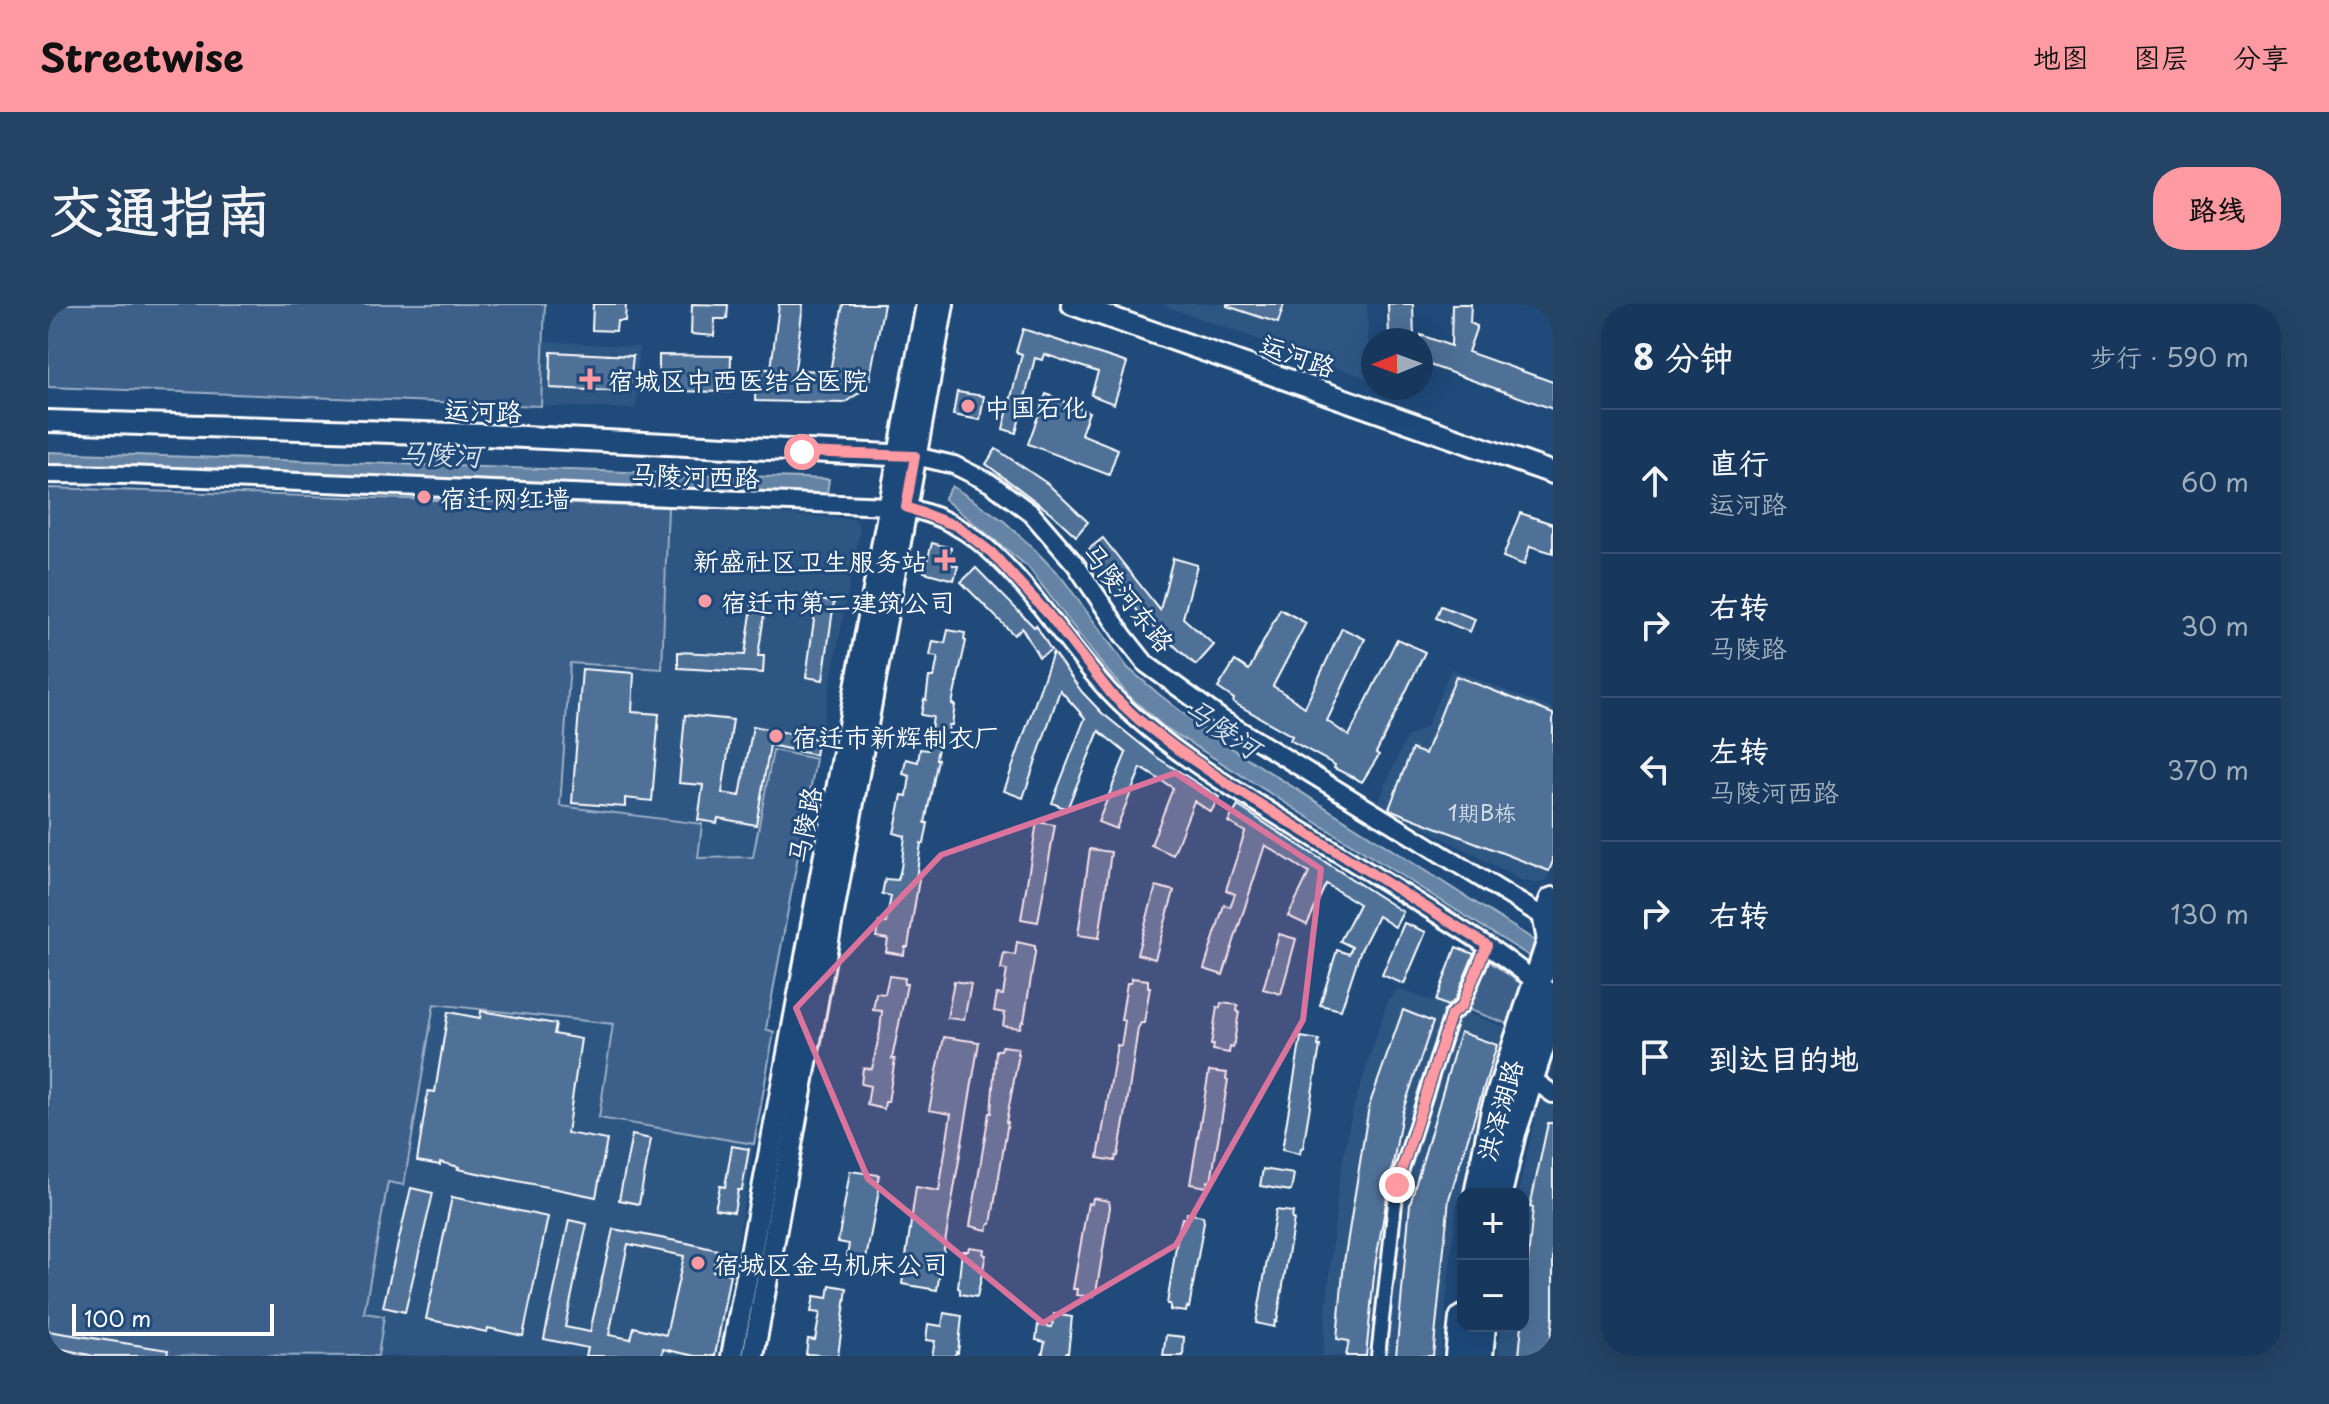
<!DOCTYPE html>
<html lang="zh">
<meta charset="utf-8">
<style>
:root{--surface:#17385c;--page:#244365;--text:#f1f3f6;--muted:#9eacbb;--line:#365272;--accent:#ff9aa2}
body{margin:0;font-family:"Playpen Sans","LXGW WenKai TC",sans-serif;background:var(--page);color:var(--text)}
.controls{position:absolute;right:24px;bottom:24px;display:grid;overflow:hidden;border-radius:16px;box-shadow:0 8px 32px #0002}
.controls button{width:72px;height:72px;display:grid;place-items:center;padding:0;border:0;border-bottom:2px solid var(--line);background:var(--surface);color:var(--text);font:40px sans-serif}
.compass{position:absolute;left:1313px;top:24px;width:72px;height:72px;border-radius:50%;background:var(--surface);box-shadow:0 8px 32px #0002;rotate:269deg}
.scale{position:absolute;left:24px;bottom:20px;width:202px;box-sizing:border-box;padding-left:8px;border:4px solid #fff;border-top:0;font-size:22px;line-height:28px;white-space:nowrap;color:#fff;-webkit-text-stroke:6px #1f4a7a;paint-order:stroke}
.stop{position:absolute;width:24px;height:24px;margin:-18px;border:6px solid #ff9aa2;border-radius:50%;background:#fff}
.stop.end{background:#ff9aa2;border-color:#fff;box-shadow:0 2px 8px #0008}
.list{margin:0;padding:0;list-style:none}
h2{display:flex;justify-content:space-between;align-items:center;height:104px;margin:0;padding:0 32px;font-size:34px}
h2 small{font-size:26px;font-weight:400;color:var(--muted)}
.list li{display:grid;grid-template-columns:52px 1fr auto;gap:24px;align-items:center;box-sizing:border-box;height:144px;padding:0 32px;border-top:2px solid var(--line)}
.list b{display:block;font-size:30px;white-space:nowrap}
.list p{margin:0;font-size:26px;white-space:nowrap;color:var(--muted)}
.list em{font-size:26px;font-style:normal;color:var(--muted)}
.icon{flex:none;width:44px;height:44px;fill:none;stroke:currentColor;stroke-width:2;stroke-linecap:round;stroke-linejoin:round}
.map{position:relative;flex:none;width:1505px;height:1052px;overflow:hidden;border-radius:32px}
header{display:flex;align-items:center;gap:48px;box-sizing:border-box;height:112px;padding:0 40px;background:var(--accent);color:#111}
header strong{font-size:38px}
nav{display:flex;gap:44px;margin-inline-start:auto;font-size:28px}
.intro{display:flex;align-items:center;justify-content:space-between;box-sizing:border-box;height:192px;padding:0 48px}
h1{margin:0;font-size:56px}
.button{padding:20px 36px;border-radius:32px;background:var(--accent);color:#111;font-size:28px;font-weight:700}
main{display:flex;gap:48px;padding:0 48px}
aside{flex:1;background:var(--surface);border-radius:32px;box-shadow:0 8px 32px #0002}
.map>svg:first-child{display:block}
</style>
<header>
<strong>Streetwise</strong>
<nav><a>地图</a><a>图层</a><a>分享</a></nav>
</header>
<div class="intro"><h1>交通指南</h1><a class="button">路线</a></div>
<main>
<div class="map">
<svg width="1505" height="1052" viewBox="0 0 1505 1052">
<rect width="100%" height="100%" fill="#1f4a7a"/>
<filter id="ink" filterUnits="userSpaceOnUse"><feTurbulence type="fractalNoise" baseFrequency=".0125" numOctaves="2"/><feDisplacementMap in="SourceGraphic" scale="16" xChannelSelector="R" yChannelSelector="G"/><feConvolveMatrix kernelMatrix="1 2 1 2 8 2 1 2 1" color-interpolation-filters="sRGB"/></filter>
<g filter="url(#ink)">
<!-- built -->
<g fill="#2e5683">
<path d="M1112,0h207l2,75z"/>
<path d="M496,37l95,6 -3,62 -95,-3z"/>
<path d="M620,203l187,12 5,10 -44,230 -43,-9 -20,107 -55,1 4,-34 -142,-17 9,-144 93,6z"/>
<path d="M1403,365l102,40v153l-7,19 -11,2 -12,-2 -145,-78 28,-65 21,-12z"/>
<path d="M1350,685l110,39 -52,181 -15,147h-119l16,-169 14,-75 35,-109z"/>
<path d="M386,700l180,20 -14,94 154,26 -36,212h-340l6,-40 -20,-3 24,-131 16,3z"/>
<path d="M1493,788l12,8v256h-55l3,-30h22v-132h-5z"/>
</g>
<!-- green -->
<g fill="#3c618b" stroke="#9eb0c5" stroke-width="2">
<path d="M0,0h497l-4,102 -493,-19z"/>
<path d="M0,184l620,19 -6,162 -92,-6 -10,143 142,18 -4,34 55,-1 20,-107 43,9 -50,270 8,3 -20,112 -155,-26 14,-94 -179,-20 -30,181 -16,-3 -24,131 20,3 -6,40 -330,-1z"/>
<path d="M1439,656l40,28 -11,39 -49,-18z"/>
</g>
<!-- water -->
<g fill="#6583a4" stroke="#a3b5c8" stroke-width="2">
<path d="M0,148l781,27 -2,15 -750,-28 -29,1z"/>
<path d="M904,182l52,35 30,28 28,29 66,90 32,27 51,40 317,201 25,19v16l-390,-245 -35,-31 -28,-33 -72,-95 -84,-68z"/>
</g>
<!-- building -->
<g fill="#507197" stroke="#fff" stroke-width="2" fill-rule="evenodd">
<path d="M545,0h33l-1,17h-8l-1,10 -24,-1z"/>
<path d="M644,0l36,1 -1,14h-12l-1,17 -23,-2z"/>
<path d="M731,0h24l-8,66 35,1 13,-67h41l-16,83 -24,16 -89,-2 1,-32h15z"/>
<path d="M1179,0h57l-6,19 -51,-17z"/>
<path d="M1340,0h25l1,36h-25z"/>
<path d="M1404,0h19l-1,19 7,3 -9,26 85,30v27l-132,-47v-27l30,11z"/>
<path d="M975,25l104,34 -13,41 -23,-9 7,-23 -54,-18 -2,6 -7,-2 -19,75 -13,-4 19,-75 -6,-2z"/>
<path d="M503,48l82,4 -4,36 -79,-4z"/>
<path d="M611,51l72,1 -1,36 -64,-1v-19h-7z"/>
<path d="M909,88l27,4 -4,24 -27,-5z"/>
<path d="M998,90l43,18 -8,22 37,15 -9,26 -81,-31z"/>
<path d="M948,145l52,35 40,38 -12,14 -25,-23 -65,-49z"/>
<path d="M1472,209l33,11v29l-23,-7 -6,19 -21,-8z"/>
<path d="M1055,234l57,72 13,-52 24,7 -14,53 31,27 -18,20 -52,-46 -55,-70z"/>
<path d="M884,239l19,5 -4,15 11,3 -4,14 -30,-8z"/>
<path d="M928,264l58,59 2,-2 15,25 -12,7 -17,-29 -8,7 -53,-53z"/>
<path d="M706,289l13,2 -9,61h6l-1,17 -85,-5v-16l67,3z"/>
<path d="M757,294l29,4 -11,78 -17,-3 9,-64 -11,-1z"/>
<path d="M1393,302l34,13 -5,13 -34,-14z"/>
<path d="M1232,305l26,14 -33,63 32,21 37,-79 23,11 -38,82 22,15 48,-97 28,13 -49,101 3,2 -17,27 -28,-14 1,-3 -45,-25 2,-4 -59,-34 1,-3 -16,-11 17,-27 14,9z"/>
<path d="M900,326l17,3 -1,7 2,1 -14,63 3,1 -3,20h-3l-1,8 -7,-1 -5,27h2l-13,64h3l-4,21 -3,-1 -5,36h3l-11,68h-3l-1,8 -18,-3 2,-13 -12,-2 3,-15 7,1 5,-27 -9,-2 3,-15 13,1 3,-12 4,-32 -11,-3 8,-38 5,1 3,-20 -7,-2 3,-15 12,3 2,-13 8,1 5,-33 -12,-2 3,-16 2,1 3,-23h5l4,-20 -8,-1 3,-15 12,2z"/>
<path d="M1005,348l29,40 20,21 56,45 61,39 -8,15 -17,-11 -21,54 -22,-10 22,-57 -32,-20 -25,61 -18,-7 28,-69 -27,-22 -32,78 -15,-6 33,-85 -25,-28 -37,108 -19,-7z"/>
<path d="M534,365l52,4 -2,39 27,2 -7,87 -27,-3v9l-53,-4z"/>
<path d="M1408,372l97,38v147l-4,10 -160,-62 23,-60 13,5z"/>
<path d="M637,411l48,5 -11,73 18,3 13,-70 65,13 -3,16 -45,-10 -14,80 -38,-7 -1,5 -19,-3 5,-35 -24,-2z"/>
<path d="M1190,502l165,106 -8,15 -17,-11 -18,36 -19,58 -21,-5 17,-55 12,4 3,-7 -12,-6 19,-37 -33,-20 -19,41 -19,-9 21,-43 -44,-28 -42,130 -19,-6 20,-64 6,2 5,-13 -9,-4 19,-58 -17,-10z"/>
<path d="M989,518l18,3 -17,97 -17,-3z"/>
<path d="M1042,545l21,3 -12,86 -21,-3z"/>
<path d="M1108,582l18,5 -19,68 -18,-5z"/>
<path d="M1356,619l22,9 -22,52 -22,-9z"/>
<path d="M1231,630l17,5 -15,55 -18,-5z"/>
<path d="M969,638l18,4v7l-11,68h-2l-2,7 -17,-2 2,-13 -11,-2 3,-17 6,1 4,-25 -6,-1 3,-16 11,2z"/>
<path d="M1408,643l18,7 -19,46 -7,6 -12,-5z"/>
<path d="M841,672l16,2 -1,6h3l-15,75h3l-7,43h-3l-1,7 -17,-4 3,-19 -9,-2 2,-16 9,1 8,-38 2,-20 -9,-1 3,-17 9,1z"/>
<path d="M1084,674l16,2v7h2l-6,36h-3l-3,5 -12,83 -8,45h-2l-1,5 -17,-3 19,-113 4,1 4,-25 -4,-1 6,-37h4z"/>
<path d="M906,677l17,3 -7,36 -17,-2z"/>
<path d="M1173,699l17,2 -1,6 2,1 -6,36 -3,-1 -1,6 -16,-3 1,-5h-3l6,-38 3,1z"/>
<path d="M1355,706l30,12 -31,91 -27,153 -9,90h-20l3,-15 -12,-2 7,-77 25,-156z"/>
<path d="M433,707l75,13 -2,10 27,5 -14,94 40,7 -11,57 -138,-28 1,-2 -19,-5v3l-23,-4 11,-70 7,1 13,-80 32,6z"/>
<path d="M1412,728l37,13 -48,154 -16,157h-37l14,-152z"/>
<path d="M896,733l35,5 -42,248 -35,-6 14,-97 23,4 12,-77 -22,-4z"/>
<path d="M1253,733l18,3 -1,6h2l-17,102h-2l-1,6 -18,-4z"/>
<path d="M954,742l16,2 -1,6h2l-13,68h2l-17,102h-2l-2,6 -17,-4 19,-113h2l5,-63h5z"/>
<path d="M1161,767l18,2 -1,6 2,1 -17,102 -3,-1 -1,6 -17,-3z"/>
<path d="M1500,819h5v194l-4,39h-30l14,-148 -3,-1z"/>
<path d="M584,831l19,4 -12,65 -20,-4z"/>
<path d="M684,842l17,3 -7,41h-4l-4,22 -19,-3 5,-23 5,1z"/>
<path d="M1215,865l31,5 -3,17 -31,-5z"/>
<path d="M802,867l29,4 -2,9 3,1 -14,74 -19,-3 2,-12 -11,-2z"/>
<path d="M363,884l22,5 -28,119 -22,-5z"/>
<path d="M404,893l96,20 -25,119 -35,-8 -1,4 -61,-13z"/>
<path d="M1045,894l16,3 1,6 -14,86 -3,-1v5l-17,-2 1,-6h-4l12,-70 3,-16 4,1z"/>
<path d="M1228,906l17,2 -1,7h2l-17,102h-2l-1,6 -18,-4z"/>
<path d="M1139,909l16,3 1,6 -15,86 -2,-1 -1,5 -16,-2v-6h-3l11,-70 4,-16 4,1z"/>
<path d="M521,916l18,4 -22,103 25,5 23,-103 74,14 30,7 -4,21 17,3 -15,82h-20l-32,-7 -1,7h-76l2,-8 -44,-9zM580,940l56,12 -18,79 -32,-8 -3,12 -22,-4z"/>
<path d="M921,943l15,2 -1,5 3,1 -9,42 -17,-3v-5l-2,-1 4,-37h6z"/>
<path d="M782,981l17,3 -9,68 -32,-2 2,-15 7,1 5,-27 -9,-1 3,-16 14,2z"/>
<path d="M896,1009l18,3 -4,37 -2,-1 -1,4h-23l3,-15 -9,-1 2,-16 14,2z"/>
<path d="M1006,1010l18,3 -4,36h-2l-1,3h-23l3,-14 -9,-2 2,-15 14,2z"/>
<path d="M0,1027l120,19 -1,6h-73l-46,-10z"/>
<path d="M1118,1031l18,2 -1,19h-20z"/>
</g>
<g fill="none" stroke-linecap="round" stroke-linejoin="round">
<defs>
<path id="pedestrian" d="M1330,1052l19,-171 54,-170 11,-9 25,-61"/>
<g id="minor">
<path d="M867,152l39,9 36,18 41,30 45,52 47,70 23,29 76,55 330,203"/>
<path d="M0,170l79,1 763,31c108,7 156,121 223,190 60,61 140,104 212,149 53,33 107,65 159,99 24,15 45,34 69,49"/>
<path d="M1483,774l22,16"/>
</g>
<g id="tertiary">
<path d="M1024,0l481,169"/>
<path d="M0,117l436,14 427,21"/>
<path d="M684,1052l195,-1052"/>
<path d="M705,1052l190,-1052"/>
</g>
<g id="primary">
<path d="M1503,637l-4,-22 6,-18"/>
<path d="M1430,890l17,-84 58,-176"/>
<path d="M1450,890l14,-61 41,-125"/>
<path d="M1411,1052l4,-37"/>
<path d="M1431,1052l3,-30"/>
</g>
</defs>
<!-- pedestrian casing -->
<use href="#pedestrian" stroke="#fff" stroke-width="18"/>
<!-- minor casing -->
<use href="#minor" stroke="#fff" stroke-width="22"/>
<!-- tertiary casing -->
<use href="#tertiary" stroke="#fff" stroke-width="26"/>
<!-- primary casing -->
<use href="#primary" stroke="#fff" stroke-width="32"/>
<!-- pedestrian -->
<use href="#pedestrian" stroke="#1f4a7a" stroke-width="12"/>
<!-- minor -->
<use href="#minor" stroke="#1f4a7a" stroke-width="16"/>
<!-- tertiary -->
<use href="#tertiary" stroke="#1f4a7a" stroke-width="20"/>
<!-- primary -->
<use href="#primary" stroke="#1f4a7a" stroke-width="26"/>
</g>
</g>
<g fill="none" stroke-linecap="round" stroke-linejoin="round" filter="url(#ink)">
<!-- route -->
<path stroke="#ff9aa2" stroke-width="10" d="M754,148l113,4 -9,51 51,19 35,27 57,62 63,80 27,25 38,29 57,39 253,157 -25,61 -11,9 -54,170"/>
</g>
<!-- marked area -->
<path fill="#da749d" fill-opacity="0.2" stroke="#da749d" stroke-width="6" stroke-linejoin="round" d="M1127,469l146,96 -18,151 -127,225 -133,78 -175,-144 -72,-171 145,-153z"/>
<!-- markers -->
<g fill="#ff9aa2" stroke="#1f4a7a" stroke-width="3">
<path d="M538 63h8v8h8v8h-8v8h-8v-8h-8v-8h8z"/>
<circle cx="920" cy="102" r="8"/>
<circle cx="376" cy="193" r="8"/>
<path d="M893 244h8v8h8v8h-8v8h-8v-8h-8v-8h8z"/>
<circle cx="657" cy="297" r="8"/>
<circle cx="728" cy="432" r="8"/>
<circle cx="650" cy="959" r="8"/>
</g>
<g text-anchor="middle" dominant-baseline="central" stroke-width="6" stroke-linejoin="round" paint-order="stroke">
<!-- number labels -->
<g font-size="22" fill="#d3dce5">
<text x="1434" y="507">1期B栋</text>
</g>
<!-- street labels -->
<g font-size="26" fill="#fff" stroke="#1f4a7a">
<text transform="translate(1250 51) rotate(19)">运河路</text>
<text transform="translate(435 106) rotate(2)">运河路</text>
<text transform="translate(647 171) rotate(2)">马陵河西路</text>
<text transform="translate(1081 293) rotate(52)">马陵河东路</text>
<text transform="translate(756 521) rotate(-79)">马陵路</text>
<text transform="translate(1451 806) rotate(-74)">洪泽湖路</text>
</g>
<!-- poi labels -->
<g font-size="26" fill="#fff" stroke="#1f4a7a" text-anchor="start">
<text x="560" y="75">宿城区中西医结合医院</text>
<text x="936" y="102">中国石化</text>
<text x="392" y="193">宿迁网红墙</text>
<text x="879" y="256" text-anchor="end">新盛社区卫生服务站</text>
<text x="673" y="297">宿迁市第二建筑公司</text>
<text x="744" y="432">宿迁市新辉制衣厂</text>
<text x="666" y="959">宿城区金马机床公司</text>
</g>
<!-- water labels -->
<g font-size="28" font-style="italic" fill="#d8e0e8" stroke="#1f4a7a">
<text transform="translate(392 149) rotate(2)">马陵河</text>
<text transform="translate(1175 423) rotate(34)">马陵河</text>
</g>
</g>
</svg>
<div class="controls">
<button>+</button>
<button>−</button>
</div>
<svg class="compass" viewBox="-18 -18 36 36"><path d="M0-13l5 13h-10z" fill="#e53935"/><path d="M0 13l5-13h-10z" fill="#9eacbb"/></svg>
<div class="scale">100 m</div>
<div class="stop" style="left:754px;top:148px"></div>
<div class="stop end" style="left:1349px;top:881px"></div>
</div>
<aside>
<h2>8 分钟<small>步行 · 590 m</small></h2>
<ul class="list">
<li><svg class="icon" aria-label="ahead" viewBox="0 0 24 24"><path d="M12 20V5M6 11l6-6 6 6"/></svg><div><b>直行</b><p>运河路</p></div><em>60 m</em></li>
<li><svg class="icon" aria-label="right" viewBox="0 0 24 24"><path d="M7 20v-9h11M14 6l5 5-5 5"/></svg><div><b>右转</b><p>马陵路</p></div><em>30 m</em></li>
<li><svg class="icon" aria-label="left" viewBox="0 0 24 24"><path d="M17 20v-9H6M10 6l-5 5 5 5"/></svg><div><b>左转</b><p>马陵河西路</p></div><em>370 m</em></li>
<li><svg class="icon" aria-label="right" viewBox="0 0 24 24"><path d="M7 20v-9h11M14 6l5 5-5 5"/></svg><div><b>右转</b></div><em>130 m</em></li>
<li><svg class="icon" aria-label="arrive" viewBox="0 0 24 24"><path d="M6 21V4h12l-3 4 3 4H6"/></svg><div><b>到达目的地</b></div></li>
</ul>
</aside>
</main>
